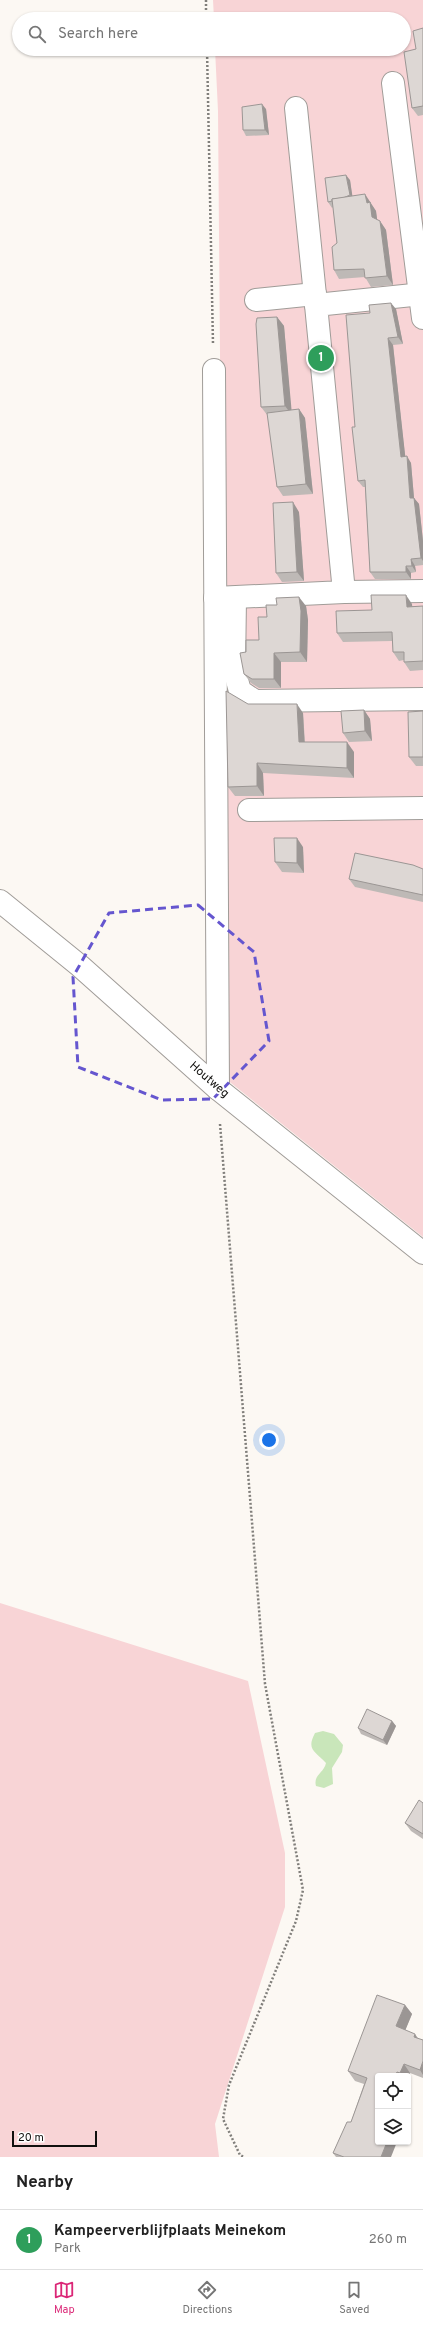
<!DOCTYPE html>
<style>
:root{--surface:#fff;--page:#f6f6f6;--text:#222;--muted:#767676;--line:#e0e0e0;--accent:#db2777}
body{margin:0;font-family:Overpass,sans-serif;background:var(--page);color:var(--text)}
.controls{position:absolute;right:12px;bottom:12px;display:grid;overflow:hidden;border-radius:4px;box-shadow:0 1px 3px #0004}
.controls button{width:36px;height:36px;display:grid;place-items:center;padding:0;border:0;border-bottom:1px solid var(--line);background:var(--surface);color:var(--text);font:20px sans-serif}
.scale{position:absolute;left:12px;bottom:10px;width:85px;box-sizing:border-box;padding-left:4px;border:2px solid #11100e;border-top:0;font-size:11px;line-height:14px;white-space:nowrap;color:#11100e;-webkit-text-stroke:3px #fff;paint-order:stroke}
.you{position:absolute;left:269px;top:1440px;width:14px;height:14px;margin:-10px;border:3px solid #fff;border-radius:50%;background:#1a73e8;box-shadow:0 0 0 6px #1a73e833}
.badge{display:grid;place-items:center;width:26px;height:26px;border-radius:50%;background:var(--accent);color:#fff;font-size:13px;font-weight:700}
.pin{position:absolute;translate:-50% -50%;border:2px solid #fff;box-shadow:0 1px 4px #0006}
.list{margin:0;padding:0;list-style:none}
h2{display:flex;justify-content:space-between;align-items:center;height:52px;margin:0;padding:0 16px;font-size:17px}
h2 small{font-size:13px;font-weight:400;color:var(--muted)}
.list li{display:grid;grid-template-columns:26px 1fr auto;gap:12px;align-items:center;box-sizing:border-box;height:60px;padding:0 16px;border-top:1px solid var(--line)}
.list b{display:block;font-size:15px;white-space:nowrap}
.list p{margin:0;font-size:13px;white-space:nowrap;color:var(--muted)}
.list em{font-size:13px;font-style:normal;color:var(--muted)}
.icon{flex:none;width:22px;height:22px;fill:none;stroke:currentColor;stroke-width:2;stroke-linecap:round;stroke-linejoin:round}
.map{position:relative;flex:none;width:423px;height:2157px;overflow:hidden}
.search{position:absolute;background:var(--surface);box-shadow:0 1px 3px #0004;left:12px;right:12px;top:12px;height:44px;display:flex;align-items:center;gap:10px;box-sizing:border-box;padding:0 14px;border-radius:22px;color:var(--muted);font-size:15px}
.sheet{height:112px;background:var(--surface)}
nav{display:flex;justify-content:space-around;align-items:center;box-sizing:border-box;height:56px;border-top:1px solid var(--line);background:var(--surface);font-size:11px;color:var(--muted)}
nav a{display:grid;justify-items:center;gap:2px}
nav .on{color:var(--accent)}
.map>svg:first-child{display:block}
</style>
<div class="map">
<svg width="423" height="2157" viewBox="0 0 423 2157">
<rect width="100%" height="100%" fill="#fcf8f3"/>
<!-- green -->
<g fill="#f8d4d6">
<path d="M213,0h210v1237l-197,-158 -8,-968 -3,-62h189v-30h-190z"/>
<path d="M0,1603l248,78 37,172v54l-70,217 4,33h-219z"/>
</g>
<!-- water -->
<path fill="#c9e6ba" d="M323,1731l11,3 9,11 -1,7 -10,16 1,16 -9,4 -8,-2c-3,-11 8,-13 10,-23 -11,-12 -20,-13 -11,-30z"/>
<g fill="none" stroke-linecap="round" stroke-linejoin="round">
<defs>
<g id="minor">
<path d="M393,83l30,235"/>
<path d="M296,108l20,197"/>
<path d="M256,300l59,-6"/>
<path d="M214,370l4,719"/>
<path d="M344,592l79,-1"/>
<path d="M215,598l129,-6 -28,-287 107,-11"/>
<path d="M235,598l-1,71 6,22 15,10 168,-2"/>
<path d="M249,810l174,-2"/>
<path d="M0,901l80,65 138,123 205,164"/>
</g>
</defs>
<!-- minor casing -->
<use href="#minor" stroke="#a09c98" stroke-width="24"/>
<!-- path -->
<g stroke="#817f7b" stroke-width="2.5" stroke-dasharray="2 2" stroke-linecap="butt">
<path d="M206,0v19"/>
<path d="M207,49l6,295"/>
<path d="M220,1124l45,560 38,206 -7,31 -67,164 -6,34 17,36 4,2"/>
</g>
<!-- minor -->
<use href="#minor" stroke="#fff" stroke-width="22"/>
</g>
<!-- wall -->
<g fill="#beb9b6">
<path d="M423,28v87l-5,1 -6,-8 4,-59z"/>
<path d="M266,109l3,26 -23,1 -3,-6z"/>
<path d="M350,180l2,16 19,6v2l5,7 1,9 3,1 6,9 7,55 -22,2 -6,-10 -26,2 -5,-9 3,-27 -4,-36 -1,1 -4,-6z"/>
<path d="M396,309l7,35 -10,1 12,111 6,7 3,35 5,6 4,37v24l-8,1 1,6 -5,1v6h-36l-5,-7 -5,-85h-2l-5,-6 -3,-54 15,-114z"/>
<path d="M277,317l7,9 7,84 8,-1 6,9 8,76 -30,2 -6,-9 -9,-71 -7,-9z"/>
<path d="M299,512l5,69 -22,1 -6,-9z"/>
<path d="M412,604v2h11v64l-13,1 -6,-9v-2l-5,1 -6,-9 -1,-11 -49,1 -6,-9 35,-23z"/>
<path d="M306,606l2,14 -1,42h-26v26h-22l-8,-5 -7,-9 2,-22 13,-12z"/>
<path d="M248,704l55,9 2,29 49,10v26l-91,-5 1,23h-29l-7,-9z"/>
<path d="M364,710l6,9 2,22 -23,1 -6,-9z"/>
<path d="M423,711v55h-7l-7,-9z"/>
<path d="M303,847l1,26 -22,-1 -7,-10z"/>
<path d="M423,869v33l-68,-15 -6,-8z"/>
<path d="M392,1721l4,5 -9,19 -26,-11 -3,-6z"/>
<path d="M423,1803v36l-12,-8 -6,-8z"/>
<path d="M405,2005l7,9 -7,16 13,9 5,1v38l-13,-5 -2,3h-30l13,81h-55l-3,-4 18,-31 13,-38 -9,-3 -7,-10z"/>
</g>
<!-- shaded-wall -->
<g fill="#9b9694">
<path d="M262,104l4,5 3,26 -4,-5z"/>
<path d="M346,175l4,5 3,20 -3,-5z"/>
<path d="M365,194l11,17 2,15 -6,-9 -5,-14z"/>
<path d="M380,221l6,9 7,55 -6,-9z"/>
<path d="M391,303l5,6 7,35 -5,-7z"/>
<path d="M277,317l7,9 8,89 -7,-9z"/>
<path d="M388,338l5,7 13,118 -5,-6z"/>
<path d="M299,409l6,9 8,76 -7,-10z"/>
<path d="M407,456l4,7 3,35 5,6 4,37v20l-2,-3 -11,-60z"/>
<path d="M293,502l6,10 5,69 -7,-9z"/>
<path d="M411,559l4,7 1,6 -4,-6z"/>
<path d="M406,566l5,7v6l-5,-7z"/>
<path d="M406,595l6,9 1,11 -6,-8z"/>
<path d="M299,597l7,9 2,14 -1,42 -7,-10z"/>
<path d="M274,653l7,9v26l-7,-9z"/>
<path d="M297,704l6,9 2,39 -6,-10z"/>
<path d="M364,710l6,9 2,22 -7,-10z"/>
<path d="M347,742l7,10v26l-7,-10z"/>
<path d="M257,763l6,10 1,23 -7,-10z"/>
<path d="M297,838l6,9 1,26 -7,-10z"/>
<path d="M392,1721l4,5 -9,19 -4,-5z"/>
<path d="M405,2005l7,9 -9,22 -7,-10z"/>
<path d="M415,2034l6,9 -7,-6z"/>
<path d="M423,2061v14l-3,-5z"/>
<path d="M404,2064l6,9 -2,6v-3h-6l-2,-3z"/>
<path d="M397,2072l3,4h-5z"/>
<path d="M387,2142h10l-6,15h-10z"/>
</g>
<!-- building -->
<g fill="#ddd7d4" stroke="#9b9694">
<path d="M423,28v78l-11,2 -8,-56 12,-3 -3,-18z"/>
<path d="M262,104l3,26h-22l-1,-23z"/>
<path d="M346,175l4,20 -7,3 -11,1v2l-4,1 -3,-24z"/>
<path d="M365,194l2,9 3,-1 2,15 8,4 7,55 -22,2 -1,-9 -30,1 -2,-23 5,-4 -5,-44z"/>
<path d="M391,303l7,34 -10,1 13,119 6,-1 3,42h4l7,60 -10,1 1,7h-6v6h-36l-5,-92 -7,1 -6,-54h3l-9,-112 24,-2 -1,-8z"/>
<path d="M277,317l8,89 -24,1 -5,-83 1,-6z"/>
<path d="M299,409l7,75 -29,3 -10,-74z"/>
<path d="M293,502l4,70 -21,1 -3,-70z"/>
<path d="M371,595h35l1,12 16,-1v55l-19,1v-10h-11l-1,-20 -55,1 -1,-22 36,-1z"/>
<path d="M299,597l2,14 -1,41 -26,1v26h-22l-8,-5 -4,-21 6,-1v-12h13l-1,-23h9l-1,-12h11l-1,-7z"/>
<path d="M226,691l22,13h49l2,38h48v26l-90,-5v23l-29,1z"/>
<path d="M364,710l1,21 -22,2 -2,-22z"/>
<path d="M423,711v46h-14l-1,-45z"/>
<path d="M274,838h23v25l-22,-1z"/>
<path d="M355,853l58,12 10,4v26l-74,-16z"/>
<path d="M367,1709l25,12 -9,19 -25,-12z"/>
<path d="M419,1800l4,3v31l-18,-11z"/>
<path d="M377,1995l28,10 -9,21 19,8 -1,3 9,3v21l-3,9 -16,-6 -4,9 -3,-1 -2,4h-17v66h9l-6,15h-37l-11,-4 14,-31h4l16,-44 -19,-7z"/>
</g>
<!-- marked area -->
<path fill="none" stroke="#6556cf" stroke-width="3" stroke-dasharray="8 5" stroke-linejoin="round" d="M198,905l56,47 15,89 -56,58 -51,1 -84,-33 -5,-90 36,-64z"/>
<g text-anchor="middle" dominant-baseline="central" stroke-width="4" stroke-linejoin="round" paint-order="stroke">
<!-- street labels -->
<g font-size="12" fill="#11100e" stroke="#fff">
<text transform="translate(209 1080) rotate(41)">Houtweg</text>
</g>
</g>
</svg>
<div class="controls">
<button><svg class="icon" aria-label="locate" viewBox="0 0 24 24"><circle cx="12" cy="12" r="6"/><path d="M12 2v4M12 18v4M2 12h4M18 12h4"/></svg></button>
<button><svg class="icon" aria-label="layers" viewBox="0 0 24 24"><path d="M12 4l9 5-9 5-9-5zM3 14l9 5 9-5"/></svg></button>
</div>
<div class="scale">20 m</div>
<div class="you"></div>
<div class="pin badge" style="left:321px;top:358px;background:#2e9e5b">1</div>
<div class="search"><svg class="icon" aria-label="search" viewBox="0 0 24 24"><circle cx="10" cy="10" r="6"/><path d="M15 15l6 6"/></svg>Search here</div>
</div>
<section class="sheet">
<h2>Nearby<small></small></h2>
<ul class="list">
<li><span class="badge" style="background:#2e9e5b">1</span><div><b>Kampeerverblijfplaats Meinekom</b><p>Park</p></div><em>260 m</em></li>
</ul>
</section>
<nav>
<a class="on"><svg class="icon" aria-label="map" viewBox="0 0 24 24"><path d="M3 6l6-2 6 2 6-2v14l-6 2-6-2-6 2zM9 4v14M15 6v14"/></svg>Map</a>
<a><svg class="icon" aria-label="directions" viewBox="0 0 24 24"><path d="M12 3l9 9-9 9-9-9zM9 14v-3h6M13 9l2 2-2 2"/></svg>Directions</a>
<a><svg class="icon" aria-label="saved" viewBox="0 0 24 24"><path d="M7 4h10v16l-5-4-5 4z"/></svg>Saved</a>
</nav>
